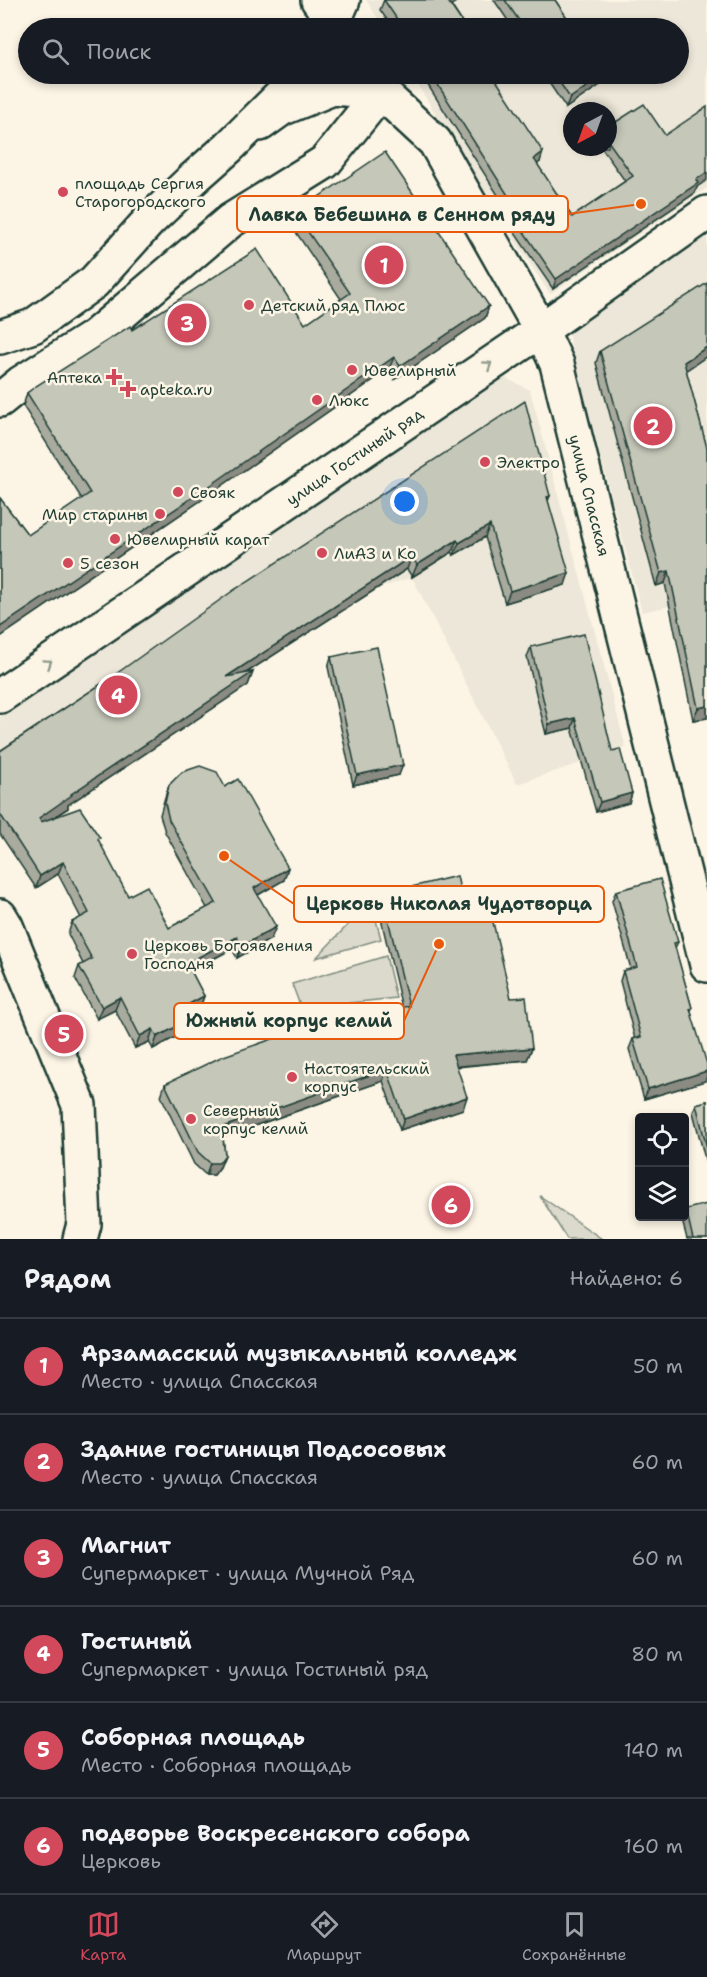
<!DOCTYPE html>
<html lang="ru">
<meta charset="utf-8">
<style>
:root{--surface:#171b24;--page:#20242c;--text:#f1f3f6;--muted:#9ea1a6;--line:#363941;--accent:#d1495b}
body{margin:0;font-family:"Shantell Sans",sans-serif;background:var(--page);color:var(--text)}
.controls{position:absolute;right:18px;bottom:18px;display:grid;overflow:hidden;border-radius:6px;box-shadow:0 3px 9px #0003}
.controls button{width:54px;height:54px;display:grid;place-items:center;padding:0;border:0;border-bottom:2px solid var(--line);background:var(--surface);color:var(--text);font:30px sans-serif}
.compass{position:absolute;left:563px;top:102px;width:54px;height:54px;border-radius:50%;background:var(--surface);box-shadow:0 3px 9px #0003;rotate:221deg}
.you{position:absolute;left:405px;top:502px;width:21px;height:21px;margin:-15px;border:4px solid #fff;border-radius:50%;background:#1a73e8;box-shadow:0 0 0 9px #1a73e833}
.badge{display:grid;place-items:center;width:39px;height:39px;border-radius:50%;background:var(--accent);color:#fff;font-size:20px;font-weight:700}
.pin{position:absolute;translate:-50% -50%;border:3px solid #fff;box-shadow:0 2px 6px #0006}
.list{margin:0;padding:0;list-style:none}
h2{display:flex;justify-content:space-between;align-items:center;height:78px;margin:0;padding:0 24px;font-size:26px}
h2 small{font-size:20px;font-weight:400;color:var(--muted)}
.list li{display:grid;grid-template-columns:39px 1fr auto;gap:18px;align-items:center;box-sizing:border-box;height:96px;padding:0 24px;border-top:2px solid var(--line)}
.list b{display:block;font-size:22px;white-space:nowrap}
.list p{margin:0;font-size:20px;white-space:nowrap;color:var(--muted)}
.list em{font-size:20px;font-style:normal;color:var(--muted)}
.icon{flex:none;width:33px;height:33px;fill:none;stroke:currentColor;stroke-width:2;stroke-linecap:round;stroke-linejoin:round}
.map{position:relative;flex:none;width:707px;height:1239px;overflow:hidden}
.search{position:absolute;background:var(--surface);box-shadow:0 3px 9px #0003;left:18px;right:18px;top:18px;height:66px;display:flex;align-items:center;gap:15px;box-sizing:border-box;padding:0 21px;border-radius:33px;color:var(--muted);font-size:22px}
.sheet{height:654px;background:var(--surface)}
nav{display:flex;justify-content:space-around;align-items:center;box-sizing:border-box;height:84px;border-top:2px solid var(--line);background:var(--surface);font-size:16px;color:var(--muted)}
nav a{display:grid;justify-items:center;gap:3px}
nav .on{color:var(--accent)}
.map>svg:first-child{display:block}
</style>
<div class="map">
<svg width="707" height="1239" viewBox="0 0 707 1239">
<rect width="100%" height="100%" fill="#fcf5e5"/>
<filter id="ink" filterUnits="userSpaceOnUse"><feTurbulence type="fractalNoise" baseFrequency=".0167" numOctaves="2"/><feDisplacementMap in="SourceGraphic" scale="12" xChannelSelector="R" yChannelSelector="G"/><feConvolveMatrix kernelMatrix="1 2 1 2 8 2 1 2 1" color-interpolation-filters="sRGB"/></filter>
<g filter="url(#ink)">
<!-- built -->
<g fill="#ece7d8" fill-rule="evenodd">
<path d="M366,0h341v188l-157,106 -52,-79 -87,-141h267v-46h-294zM572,111h36v36h-36z"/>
<path d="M707,231v367l-65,14 -76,-286z"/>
<path d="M495,373l35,17 96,358 -109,36 -105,-207 -38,13 -106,69 -42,30 5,8 -88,58 -101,12 53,83 -59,38 -36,-54v-117z"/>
</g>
<!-- green -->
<g fill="#dcdacc" stroke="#7e8c80" stroke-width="1.5">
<path d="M371,901l10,38 -65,19z"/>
<path d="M386,956l10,42 -95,10 -9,-24z"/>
<path d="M540,1196l62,43h-35z"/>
</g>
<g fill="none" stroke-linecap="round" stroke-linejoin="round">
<defs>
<g id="minor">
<path d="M318,0l20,28"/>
<path id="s1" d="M369,74l12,18 54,50 106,188 16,34 150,601"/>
<path d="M260,124l21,-15 52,-21 48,4"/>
<path d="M0,400l21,-17 74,-47 135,-115 95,-59 56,-70"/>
<path id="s2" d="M0,696l541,-366 166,-117"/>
<path d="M0,916l6,10 73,179 5,119 -4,15"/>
</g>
<g id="major">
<path d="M331,28l12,-28"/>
<path d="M0,337l33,-11 61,-44 55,-61 45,-43 35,-31 74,-73"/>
</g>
</defs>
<!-- minor casing -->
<use href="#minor" stroke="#1f3d34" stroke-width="38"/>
<!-- major casing -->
<use href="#major" stroke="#1f3d34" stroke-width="38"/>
<!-- minor -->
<use href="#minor" stroke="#fcf5e5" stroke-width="33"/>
<!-- major -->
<use href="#major" stroke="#fcf5e5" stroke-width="33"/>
</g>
<!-- wall -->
<g fill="#a9ab9f" stroke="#1f3d34" stroke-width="1.5">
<path d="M384,0l67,5 15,23h-73l-13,-18z"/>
<path d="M494,0h61l19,28h-61z"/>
<path d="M423,74h69l48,88 -3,2 35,53 53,-36 -24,-34h7v-20l89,60 -2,6 -142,96 -51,-75 3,-8 -81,-127 1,-3z"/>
<path d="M543,74h60l1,1 -4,10 -34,23z"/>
<path d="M295,213l194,93 -4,12 -90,61 -6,-10 -183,128 -206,140v-139l28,37 54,-36 -59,-93 4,-13 105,-63 173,-6 36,-25 -50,-74z"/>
<path d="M600,351l107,5 -21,14 21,78v270l-14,2 -28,-137 -9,3 -60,-223z"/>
<path d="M550,496l-2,5 17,84 -60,18 -20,-66 -31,18 -2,-3 -40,25 -5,-8 -161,104 7,-1 -5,13 -180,120v3l-14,9 44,24 30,55 41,32 38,-20 -42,-76 -5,-17 5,-18 4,-12 56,2 59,93 -26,15 13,44 -34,19 -5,-9 -41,22 13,25 -4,12 -11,6 -2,17 -34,18 -4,-7 -14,6 -20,-38 -18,9 -22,-41 4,-12 4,-2 -15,-30 4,-12 9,-4 -23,-44 -22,14 -36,-54v-83l106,-70z"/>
<path d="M531,647l81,104 20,42 -3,10 -33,9 -24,-84 -26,6 -19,-77z"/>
<path d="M331,657l68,118 -46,10 -25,-118z"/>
<path d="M616,891l62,51 -3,6 17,60 -1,3 14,70 -61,18 -15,-50 4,-10h2l-15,-58 3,-10 8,-2 -19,-68z"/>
<path d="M382,894l81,9 48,95 21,50 -5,12 -70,7 6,42 -63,21 -17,-49 -160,56 2,18 -5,12 -6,8h-8l-12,-11 -33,-68 4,-12 195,-68 42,-8 -24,-102z"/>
<path d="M707,1101v66l-14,-55 3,-8z"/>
<path d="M686,1209l21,30h-20l-5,-19 1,-4h1z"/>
</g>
<!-- shaded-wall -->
<g fill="#8a8b82" stroke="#1f3d34" stroke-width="1.5">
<path d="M447,0h12l-15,10z"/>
<path d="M604,75l-4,10 -34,23 4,-10z"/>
<path d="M543,152l-3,10 -10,7 4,-10z"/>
<path d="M707,172v8l-10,7 -2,6 -142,96 3,-10z"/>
<path d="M489,306l-4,12 -90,61 5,-13z"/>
<path d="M707,347v9l-28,19 5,-13z"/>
<path d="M394,357l-5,12 -183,128 -206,140v-10z"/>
<path d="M490,525l-5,12 -31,18 5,-12z"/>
<path d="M457,540l-5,12 -40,25 5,-12z"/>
<path d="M412,556l-5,13 -186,120 5,-12z"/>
<path d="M669,571l-4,12 -9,3 5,-13z"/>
<path d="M569,573l-4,12 -60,18 5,-12z"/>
<path d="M253,672l-5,13 -180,120v3l-34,22 5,-12 32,-24z"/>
<path d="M707,706v12l-14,2 5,-12z"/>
<path d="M575,718l-3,10 -26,6 3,-10z"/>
<path d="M403,765l-4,10 -46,10 4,-10z"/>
<path d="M632,793l-3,10 -33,9 4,-10z"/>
<path d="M63,862l-5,12 -22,14 4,-12z"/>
<path d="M288,868l-4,12 -35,20 5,-12z"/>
<path d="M276,927l-5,12 -34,19 5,-12z"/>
<path d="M237,937l-5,12 -50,26 5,-12z"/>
<path d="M204,996l-4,12 -20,10 5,-12z"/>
<path d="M120,997l-5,13 -18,9 5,-12z"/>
<path d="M191,1019l-4,12 -34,18 4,-12z"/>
<path d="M153,1029l-4,13 -14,6 5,-12z"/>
<path d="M532,1048l-5,12 -78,7 4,-12z"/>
<path d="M387,1069l-4,12 -161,56 -2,5 3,-15z"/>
<path d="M707,1071v5l-2,5 -61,18 4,-10z"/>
<path d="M467,1097l-4,12 -63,21 4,-11z"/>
<path d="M225,1155l-5,12 -6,8h-8l4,-12z"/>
</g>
<!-- building -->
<g fill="#c5c7b9" stroke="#1f3d34" stroke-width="1.5">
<path d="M384,0h63l19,28h-63z"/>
<path d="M505,0h50l19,28h-50z"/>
<path d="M431,74h61l51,78 -9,7 38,58 61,-41 -25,-35v-14l36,-23 21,31 42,-28v65l-11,8 2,3 -142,96 -51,-75 6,-4z"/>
<path d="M554,74h49l1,1 -34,23z"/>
<path d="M385,152l104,154 -89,60 -6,-9 -183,128 -211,142v-129l28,37 62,-42 -63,-100 9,-7 94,-60 2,4 125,-81 48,75 45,-31 -55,-80z"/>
<path d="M707,283v64l-23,15 23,86v258l-9,2 -29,-137 -8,2 -61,-222z"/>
<path d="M525,401l25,95 -3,1 22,76 -59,18 -20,-66 -31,18 -2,-3 -40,25 -5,-9 -186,121 27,-5 -182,122 1,1 -33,23 2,4 39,-14 20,30 -2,1 30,57 19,-10 22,42 47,-25 -47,-83 -4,-17 4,-18 13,-13 18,-6 17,6 8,15 13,-8 50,89 -34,20 22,39 -34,19 -5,-9 -50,26 17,33 -19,10 6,13 -34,18 -4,-8 -13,7 -20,-39 -18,10 -23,-41 13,-7 -20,-37 17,-9 -26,-51 -23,14 -40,-62v-63l106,-70 128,-91z"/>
<path d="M584,634l28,117 8,-2 12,44 -32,9 -25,-84 -26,6 -18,-77z"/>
<path d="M377,647l26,118 -46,10 -26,-118z"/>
<path d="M457,876l6,27 24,-6 24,101 15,-1 6,51 -79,7 14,42 -63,22 -17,-50 -164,58 2,3 -3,1 3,24 -6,8h-9l-12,-11 -33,-68 56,-27 137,-48 2,7 49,-10 -27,-112z"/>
<path d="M660,879l18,63 -4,1 18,65 -2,1 17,55v7l-59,18 -15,-50 8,-2 -18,-66 14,-4 -21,-76z"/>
<path d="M707,1101v47l-11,-44z"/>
<path d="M707,1204v35h-14l-7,-30z"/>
</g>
<!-- one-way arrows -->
<defs><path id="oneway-chevron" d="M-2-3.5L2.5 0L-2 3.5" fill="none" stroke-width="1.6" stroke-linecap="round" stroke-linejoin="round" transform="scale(1.5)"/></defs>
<g stroke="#8e998c">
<use href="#oneway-chevron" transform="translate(488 365) rotate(-34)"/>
<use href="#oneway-chevron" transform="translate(48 663) rotate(-34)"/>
</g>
</g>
<!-- markers -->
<g fill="#d1495b" stroke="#fcf5e5" stroke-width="2">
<circle cx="63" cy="192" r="6"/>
<circle cx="249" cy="305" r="6"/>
<circle cx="352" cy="370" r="6"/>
<path d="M111 368h6v6h6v6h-6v6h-6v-6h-6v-6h6z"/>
<path d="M125 380h6v6h6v6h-6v6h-6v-6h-6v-6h6z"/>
<circle cx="317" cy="400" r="6"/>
<circle cx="485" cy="462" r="6"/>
<circle cx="178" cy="492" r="6"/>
<circle cx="160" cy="514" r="6"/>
<circle cx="115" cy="539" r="6"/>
<circle cx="322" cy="553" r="6"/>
<circle cx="68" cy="563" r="6"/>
<circle cx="132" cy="954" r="6"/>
<circle cx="292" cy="1077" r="6"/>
<circle cx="191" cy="1119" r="6"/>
</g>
<g text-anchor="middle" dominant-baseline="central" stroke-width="5" stroke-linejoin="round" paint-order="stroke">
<!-- poi labels -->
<g font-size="16" fill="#1f3d34" stroke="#fcf5e5" text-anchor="start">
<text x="75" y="183">площадь Сергия<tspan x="75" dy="18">Старогородского</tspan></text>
<text x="261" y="305">Детский ряд Плюс</text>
<text x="364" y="370">Ювелирный</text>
<text x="102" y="377" text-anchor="end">Аптека</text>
<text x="140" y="389">apteka.ru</text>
<text x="329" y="400">Люкс</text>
<text x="497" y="462">Электро</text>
<text x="190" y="492">Свояк</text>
<text x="148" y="514" text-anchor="end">Мир старины</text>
<text x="127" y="539">Ювелирный карат</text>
<text x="334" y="553">ЛиАЗ и Ко</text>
<text x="80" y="563">5 сезон</text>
<text x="144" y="945">Церковь Богоявления<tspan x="144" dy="18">Господня</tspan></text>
<text x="304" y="1068">Настоятельский<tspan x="304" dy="18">корпус</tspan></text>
<text x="203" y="1110">Северный<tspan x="203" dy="18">корпус келий</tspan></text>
</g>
<!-- street labels -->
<g font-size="16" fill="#1f3d34" stroke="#fcf5e5">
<text stroke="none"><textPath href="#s2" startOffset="428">улица Гостиный ряд</textPath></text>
<text stroke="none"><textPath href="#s1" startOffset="484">улица Спасская</textPath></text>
</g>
</g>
<!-- callouts -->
<path fill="none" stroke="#e8590c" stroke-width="2" d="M641 204L568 214M224 856L294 904M439 944L404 1021"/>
<g fill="#e8590c" stroke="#fcf5e5" stroke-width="2">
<circle cx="641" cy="204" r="6"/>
<circle cx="224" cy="856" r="6"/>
<circle cx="439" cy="944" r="6"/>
</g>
<g fill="#fcf5e5" stroke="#e8590c" stroke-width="2">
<rect x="237" y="196" width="331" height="36" rx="6"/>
<rect x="294" y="886" width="310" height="36" rx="6"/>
<rect x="174" y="1003" width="230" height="36" rx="6"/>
</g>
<g font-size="18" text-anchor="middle" font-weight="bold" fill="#1f3d34">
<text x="402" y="221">Лавка Бебешина в Сенном ряду</text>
<text x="449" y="910">Церковь Николая Чудотворца</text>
<text x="289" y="1027">Южный корпус келий</text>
</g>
</svg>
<div class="controls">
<button><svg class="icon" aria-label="locate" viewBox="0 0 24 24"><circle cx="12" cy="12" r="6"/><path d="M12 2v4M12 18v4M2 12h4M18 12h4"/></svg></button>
<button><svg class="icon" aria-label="layers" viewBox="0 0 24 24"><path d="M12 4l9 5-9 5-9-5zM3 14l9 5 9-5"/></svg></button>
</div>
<svg class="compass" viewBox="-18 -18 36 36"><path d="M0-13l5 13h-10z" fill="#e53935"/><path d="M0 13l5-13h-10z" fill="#9ea1a6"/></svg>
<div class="you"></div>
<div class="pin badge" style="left:384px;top:265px">1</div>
<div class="pin badge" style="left:653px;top:426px">2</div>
<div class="pin badge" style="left:187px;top:323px">3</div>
<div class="pin badge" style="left:118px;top:695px">4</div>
<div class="pin badge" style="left:64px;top:1034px">5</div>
<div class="pin badge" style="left:451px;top:1205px">6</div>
<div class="search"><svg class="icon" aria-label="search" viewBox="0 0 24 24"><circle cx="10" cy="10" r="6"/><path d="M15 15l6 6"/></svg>Поиск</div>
</div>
<section class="sheet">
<h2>Рядом<small>Найдено: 6</small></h2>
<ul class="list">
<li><span class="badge">1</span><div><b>Арзамасский музыкальный колледж</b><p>Место · улица Спасская</p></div><em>50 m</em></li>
<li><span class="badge">2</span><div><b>Здание гостиницы Подсосовых</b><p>Место · улица Спасская</p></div><em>60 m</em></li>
<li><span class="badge">3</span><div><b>Магнит</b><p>Супермаркет · улица Мучной Ряд</p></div><em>60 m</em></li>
<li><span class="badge">4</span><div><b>Гостиный</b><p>Супермаркет · улица Гостиный ряд</p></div><em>80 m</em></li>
<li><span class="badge">5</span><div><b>Соборная площадь</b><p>Место · Соборная площадь</p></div><em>140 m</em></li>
<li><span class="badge">6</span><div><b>подворье Воскресенского собора</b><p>Церковь</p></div><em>160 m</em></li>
</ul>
</section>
<nav>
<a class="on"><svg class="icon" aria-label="map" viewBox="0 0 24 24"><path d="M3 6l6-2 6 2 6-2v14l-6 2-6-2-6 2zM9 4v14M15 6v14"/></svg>Карта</a>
<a><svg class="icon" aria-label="directions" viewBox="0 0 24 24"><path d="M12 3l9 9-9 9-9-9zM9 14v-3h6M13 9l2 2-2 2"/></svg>Маршрут</a>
<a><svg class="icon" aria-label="saved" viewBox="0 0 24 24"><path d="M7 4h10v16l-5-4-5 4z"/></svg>Сохранённые</a>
</nav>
